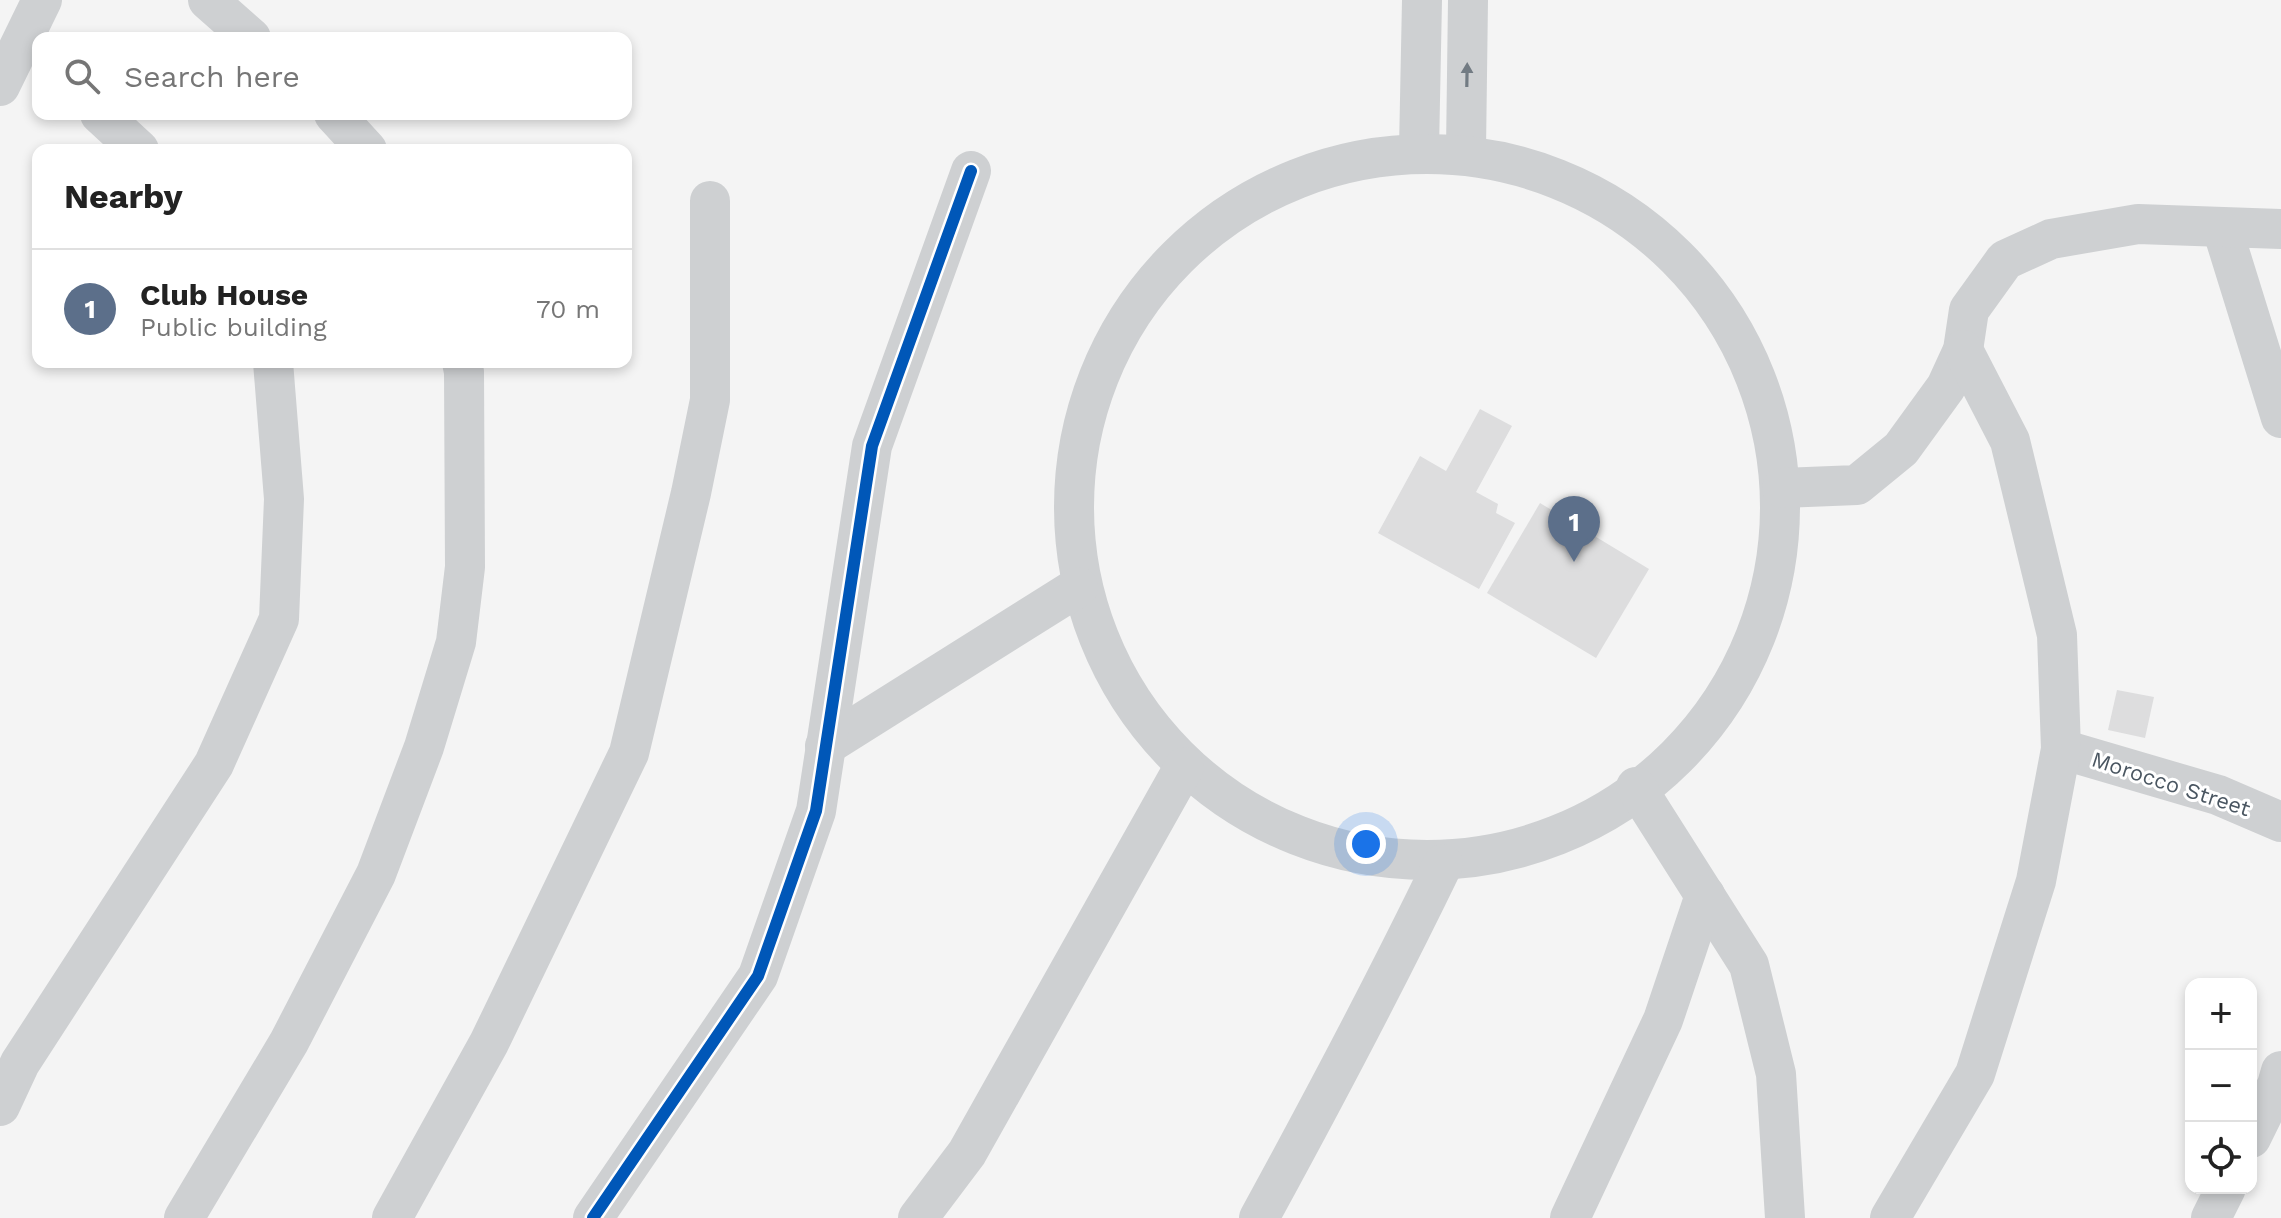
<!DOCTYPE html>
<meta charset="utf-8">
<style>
:root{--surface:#fff;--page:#f2f2f2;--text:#222;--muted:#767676;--line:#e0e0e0;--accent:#868d94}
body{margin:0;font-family:"Work Sans",sans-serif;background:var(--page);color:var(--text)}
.controls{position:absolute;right:24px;bottom:24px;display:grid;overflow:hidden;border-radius:16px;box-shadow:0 4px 12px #0003}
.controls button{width:72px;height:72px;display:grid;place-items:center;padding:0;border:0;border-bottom:2px solid var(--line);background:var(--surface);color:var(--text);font:40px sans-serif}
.you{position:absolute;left:1366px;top:844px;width:28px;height:28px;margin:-20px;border:6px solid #fff;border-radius:50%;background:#1a73e8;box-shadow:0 0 0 12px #1a73e833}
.badge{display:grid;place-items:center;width:52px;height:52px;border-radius:50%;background:var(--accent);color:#fff;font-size:26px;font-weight:700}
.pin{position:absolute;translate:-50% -66px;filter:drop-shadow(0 2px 4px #0008)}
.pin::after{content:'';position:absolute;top:42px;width:28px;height:24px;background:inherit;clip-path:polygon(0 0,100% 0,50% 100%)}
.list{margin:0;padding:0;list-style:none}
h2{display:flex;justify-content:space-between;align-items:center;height:104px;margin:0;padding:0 32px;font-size:34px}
h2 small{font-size:26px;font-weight:400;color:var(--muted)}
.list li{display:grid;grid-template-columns:52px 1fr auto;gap:24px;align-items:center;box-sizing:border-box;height:120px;padding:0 32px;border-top:2px solid var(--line)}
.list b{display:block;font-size:30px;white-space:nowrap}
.list p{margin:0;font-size:26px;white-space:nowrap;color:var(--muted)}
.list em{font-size:26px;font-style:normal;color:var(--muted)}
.icon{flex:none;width:44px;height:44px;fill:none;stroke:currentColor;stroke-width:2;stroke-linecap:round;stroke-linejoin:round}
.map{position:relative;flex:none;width:2281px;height:1218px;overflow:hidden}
.search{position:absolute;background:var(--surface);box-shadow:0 4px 12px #0003;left:32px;top:32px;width:600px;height:88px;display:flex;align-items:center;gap:20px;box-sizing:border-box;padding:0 28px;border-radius:16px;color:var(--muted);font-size:30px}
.panel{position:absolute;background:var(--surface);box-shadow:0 4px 12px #0003;left:32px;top:144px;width:600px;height:224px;border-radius:16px}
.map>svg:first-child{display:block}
</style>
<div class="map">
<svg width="2281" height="1218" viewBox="0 0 2281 1218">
<rect width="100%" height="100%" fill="#f4f4f4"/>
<!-- building -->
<g fill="#ddddde">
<path d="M1480,409l32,17 -36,66 22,12 -2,9 19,10 -36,66 -101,-56 42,-77 26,15z"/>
<path d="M1540,503l109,66 -53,89 -109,-65z"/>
<path d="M2117,690l37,7 -9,41 -37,-8z"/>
</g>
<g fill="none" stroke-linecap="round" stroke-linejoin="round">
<!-- minor -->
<g stroke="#ced0d2" stroke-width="40">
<path d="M208,0l43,38"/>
<path d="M0,86l42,-86"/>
<path d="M100,114l39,36"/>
<path d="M334,114l33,36"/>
<path d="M1419,150l3,-150"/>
<path d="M1466,150l2,-150"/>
<circle cx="1427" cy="507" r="353"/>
<path d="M2222,228l59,190"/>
<path d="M1782,488l75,-3 44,-36 45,-62 17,-37 6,-40 36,-50 46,-21 87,-15 143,5"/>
<path d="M825,746l253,-159"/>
<path d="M2061,749l157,46 63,27"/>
<path d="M1636,787l113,178 27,109 9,144"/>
<path d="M0,1106l20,-43 194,-299 65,-145 5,-120 -11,-137"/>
<path d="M2251,1138l26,-53 4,-14"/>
<path d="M184,1218l105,-176 87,-168 48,-127 32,-105 9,-75 -1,-195 -2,-10"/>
<path d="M392,1218l97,-175 140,-290 62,-260 19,-93v-199"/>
<path d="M593,1218l165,-242 58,-165 56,-365 99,-275"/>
<path d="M918,1218l49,-65 217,-386"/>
<path d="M1259,1218c64,-117 126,-234 184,-354"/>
<path d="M1570,1218l93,-198 42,-125"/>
<path d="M1890,1218l85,-144 61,-193 25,-132 -4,-114 -47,-194 -47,-91"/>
<path d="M2211,1218l15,-30"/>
</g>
<defs>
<path id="cycleway" d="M593,1218l165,-242 58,-165 56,-365 99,-275"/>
</defs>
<!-- cycleway casing -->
<use href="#cycleway" stroke="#fff" stroke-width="17"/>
<!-- cycleway -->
<use href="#cycleway" stroke="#0057b8" stroke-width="12"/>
</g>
<!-- one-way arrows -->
<defs><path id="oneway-solid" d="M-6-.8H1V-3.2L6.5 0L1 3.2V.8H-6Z" transform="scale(2)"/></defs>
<use fill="#727b83" href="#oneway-solid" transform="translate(1467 75) rotate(-89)"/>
<g text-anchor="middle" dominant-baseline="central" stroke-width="6" stroke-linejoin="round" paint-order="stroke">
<!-- street labels -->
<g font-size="22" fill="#4a5661" stroke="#fff">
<text transform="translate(2171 784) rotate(18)">Morocco Street</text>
</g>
</g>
</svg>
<div class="controls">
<button>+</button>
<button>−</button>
<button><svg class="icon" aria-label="locate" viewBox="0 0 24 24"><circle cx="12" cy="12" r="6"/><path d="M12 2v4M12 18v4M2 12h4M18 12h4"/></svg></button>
</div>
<div class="you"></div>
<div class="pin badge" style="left:1574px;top:562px;background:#5c6f8a">1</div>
<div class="search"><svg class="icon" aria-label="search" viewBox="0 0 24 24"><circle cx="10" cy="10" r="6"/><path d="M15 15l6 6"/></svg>Search here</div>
<section class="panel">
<h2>Nearby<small></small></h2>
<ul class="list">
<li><span class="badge" style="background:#5c6f8a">1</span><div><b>Club House</b><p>Public building</p></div><em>70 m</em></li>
</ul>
</section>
</div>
